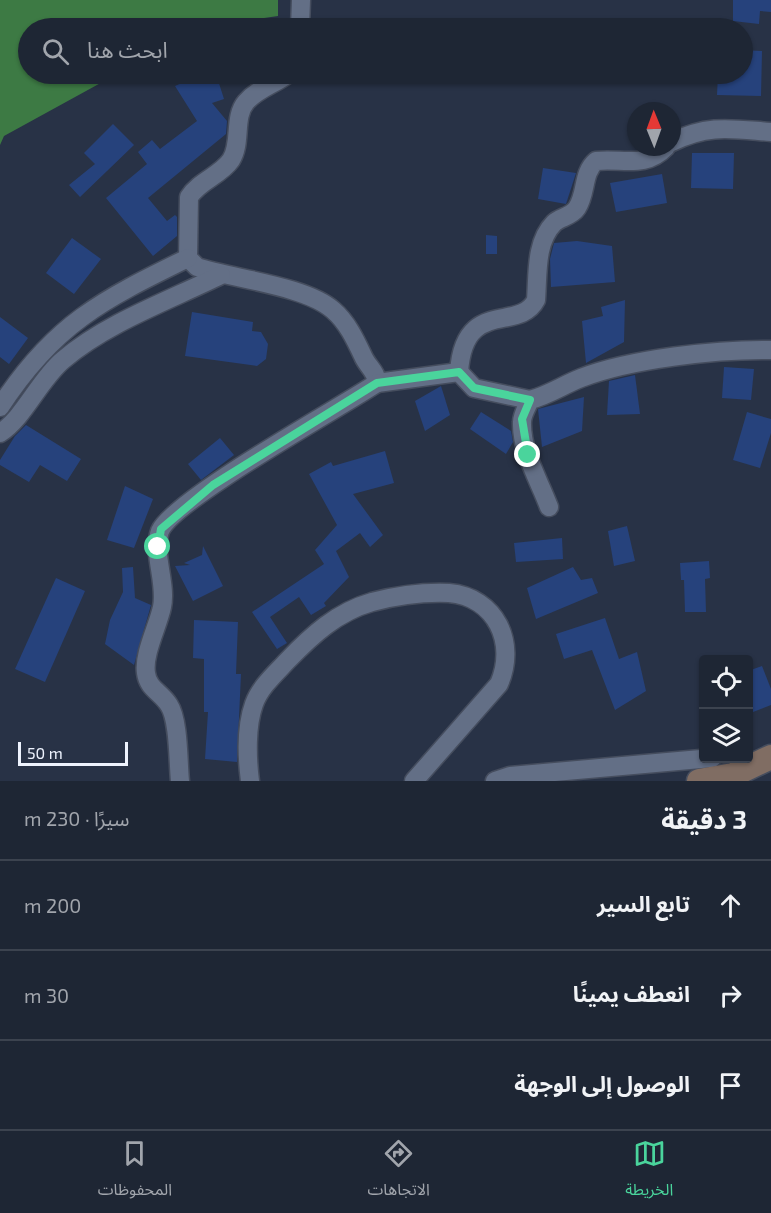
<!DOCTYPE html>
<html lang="ar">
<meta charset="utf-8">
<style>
:root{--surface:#1e2634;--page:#262e3c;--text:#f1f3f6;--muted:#a1a5ac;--line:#3c434f;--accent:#4ad49c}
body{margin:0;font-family:"Exo 2","Noto Sans Arabic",sans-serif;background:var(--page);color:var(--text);direction:rtl}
.controls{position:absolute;right:18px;bottom:18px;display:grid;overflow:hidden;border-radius:6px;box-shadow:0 2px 4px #0004}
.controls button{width:54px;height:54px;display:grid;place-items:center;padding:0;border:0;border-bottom:2px solid var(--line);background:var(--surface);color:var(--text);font:30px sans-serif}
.compass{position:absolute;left:627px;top:102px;width:54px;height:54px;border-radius:50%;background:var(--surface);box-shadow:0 2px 4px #0004;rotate:359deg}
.scale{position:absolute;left:18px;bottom:15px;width:110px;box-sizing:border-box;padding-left:6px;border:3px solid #eef3fe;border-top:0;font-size:16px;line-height:21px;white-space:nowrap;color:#eef3fe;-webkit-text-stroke:4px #283246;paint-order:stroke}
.stop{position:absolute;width:18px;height:18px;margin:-14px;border:4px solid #4ad49c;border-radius:50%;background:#fff}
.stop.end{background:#4ad49c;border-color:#fff;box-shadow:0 2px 6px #0008}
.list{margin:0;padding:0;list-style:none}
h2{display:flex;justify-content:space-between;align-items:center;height:78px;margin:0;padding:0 24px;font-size:26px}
h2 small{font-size:20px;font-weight:400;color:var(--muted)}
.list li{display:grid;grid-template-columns:39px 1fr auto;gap:18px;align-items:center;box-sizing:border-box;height:90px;padding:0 24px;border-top:2px solid var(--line)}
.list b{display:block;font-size:22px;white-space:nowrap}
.list em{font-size:20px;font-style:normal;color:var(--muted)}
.icon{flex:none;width:33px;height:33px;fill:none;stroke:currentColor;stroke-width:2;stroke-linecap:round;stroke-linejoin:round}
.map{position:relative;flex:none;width:771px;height:781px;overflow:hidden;direction:ltr}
.search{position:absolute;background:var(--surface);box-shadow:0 2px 4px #0004;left:18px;right:18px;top:18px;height:66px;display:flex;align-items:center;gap:15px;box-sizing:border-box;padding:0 21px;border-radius:33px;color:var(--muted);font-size:22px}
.sheet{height:348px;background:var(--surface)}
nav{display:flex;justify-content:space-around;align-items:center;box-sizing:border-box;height:84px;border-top:2px solid var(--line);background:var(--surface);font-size:16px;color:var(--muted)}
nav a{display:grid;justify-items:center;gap:3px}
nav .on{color:var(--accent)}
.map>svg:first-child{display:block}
</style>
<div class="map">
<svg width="771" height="781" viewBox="0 0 771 781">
<rect width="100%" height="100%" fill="#283246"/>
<!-- forest -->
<path fill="#3d7a44" d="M0,0h278v16l-80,12h-170v46h89l-113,62 -4,9z"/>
<!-- building -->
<g fill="#26427c">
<path d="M733,0h38v12l-11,-1 -1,13 -26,-3z"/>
<path d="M742,50l20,1 -1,45 -44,-1 1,-21h24z"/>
<path d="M202,74h14l8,25 -12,4 15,18 -1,13 -78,64 19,23 8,-6 2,2v19l-24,20 -47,-58 41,-34 -9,-12 14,-12 8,9 37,-28 -22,-35z"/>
<path d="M113,124l21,21 -54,52 -11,-12 26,-21 -11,-11z"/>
<path d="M692,153h42l-1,36 -42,-1z"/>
<path d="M543,168l33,5 -10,31 -28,-5z"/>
<path d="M662,174l5,29 -51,9 -6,-29z"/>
<path d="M486,235l11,1v18h-11z"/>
<path d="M72,238l29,21 -27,35 -28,-21z"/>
<path d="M577,241l35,5 3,36 -64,5 -1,-28 4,-16z"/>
<path d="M625,300l-1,42 -38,21 -4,-42 21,-5 -2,-9z"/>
<path d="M192,312l61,10 -1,9 9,1 7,12 -2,15 -9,7 -72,-10z"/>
<path d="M0,317l28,21 -19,26 -9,-7z"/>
<path d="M724,367l30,2 -3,31 -29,-2z"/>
<path d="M635,375l5,39 -33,1 2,-34z"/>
<path d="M441,386l9,29 -25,16 -10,-30z"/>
<path d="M584,397l-2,34 -40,16 -4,-38z"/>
<path d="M481,412l30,19 2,11 -7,12 -36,-25z"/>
<path d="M747,412l24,7v14l-11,35 -27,-8z"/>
<path d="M26,425l55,34 -14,22 -27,-16 -11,17 -29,-17v-5l15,-24z"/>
<path d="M220,438l14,17 -33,25 -13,-16z"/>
<path d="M385,451l9,32 -41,11 30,41 -13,12 -10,-14 -24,18 13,26 -25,26 2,3 -15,9 -12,-18 -29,20 17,26 -10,6 -25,-37 72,-48 -9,-14 22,-25 -28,-51 22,-12 2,4z"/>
<path d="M125,486l28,13 -19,49 -27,-8z"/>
<path d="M627,526l8,35 -21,5 -6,-35z"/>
<path d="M562,538l1,21 -47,3 -2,-19z"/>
<path d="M203,546l20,40 -30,15 -18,-35 15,-1 -6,-2 18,-8z"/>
<path d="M709,561l1,17 -5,1 1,33h-21l-1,-32h-3l-1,-17z"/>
<path d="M133,567l2,31 16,7 -17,60 -29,-21 5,-24 13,-28 -1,-24z"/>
<path d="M573,567l8,13 11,-2 6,15 -62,26 -9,-31z"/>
<path d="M56,578l29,13 -40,91 -30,-13z"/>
<path d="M605,618l14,41 18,-7 9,39 -31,19 -23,-60 -28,9 -8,-25z"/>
<path d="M194,620l44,2 -2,52h5l-4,88 -32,-3 3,-47h-4v-53l-11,-1z"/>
<path d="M762,666l9,23v16l-23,9v-43z"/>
</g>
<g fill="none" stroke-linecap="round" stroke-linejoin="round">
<defs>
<g id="minor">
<path d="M300,28l1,-28"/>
<path d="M288,74c-13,10 -31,15 -42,28 -13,15 -4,41 -15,58 -10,15 -32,21 -42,37l-1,61 9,9c37,12 109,19 136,43 14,12 22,29 30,46 4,10 14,16 14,27l82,-11 15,16 56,12"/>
<path d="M672,142c37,-18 59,-13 99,-10"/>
<path d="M459,372c5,-75 60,-39 77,-72 2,-25 -1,-58 18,-77 6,-6 17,-6 23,-15 10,-15 5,-35 19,-47 27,-3 49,8 70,-14"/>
<path d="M0,407c54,-83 102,-107 188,-149"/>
<path d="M0,433c23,-14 40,-54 63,-73 43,-37 107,-60 158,-85"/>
<path d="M549,507c-10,-27 -28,-56 -27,-85 0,-7 5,-15 8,-22 19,-5 33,-15 51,-22 49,-19 137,-29 190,-28"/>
<path d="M180,781c-2,-19 -1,-61 -11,-76 -8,-13 -21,-16 -23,-32 -3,-19 12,-47 16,-66 5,-24 -10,-54 -2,-76 13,-31 181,-124 217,-148"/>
<path d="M250,781c-3,-23 -4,-55 4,-77 6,-17 21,-30 33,-43 25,-26 50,-49 85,-59 23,-6 53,-10 77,-9 47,4 68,50 50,91l-85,97"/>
<path d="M495,781l15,-5 202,-18"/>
</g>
<path id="secondary" d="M699,781l34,-6 38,-18"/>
</defs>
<!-- minor casing -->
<use href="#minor" stroke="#454d5e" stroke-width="21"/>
<!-- secondary casing -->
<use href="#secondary" stroke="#454d5e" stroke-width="27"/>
<!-- minor -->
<use href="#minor" stroke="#636f86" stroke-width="18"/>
<!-- secondary -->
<use href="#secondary" stroke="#806d63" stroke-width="24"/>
</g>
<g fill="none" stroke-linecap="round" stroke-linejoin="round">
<!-- route -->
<path stroke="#4ad49c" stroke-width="8" d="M158,547l3,-18 52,-44 164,-102 82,-11 15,16 56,12 -8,19 6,36"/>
</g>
</svg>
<div class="controls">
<button><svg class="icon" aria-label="locate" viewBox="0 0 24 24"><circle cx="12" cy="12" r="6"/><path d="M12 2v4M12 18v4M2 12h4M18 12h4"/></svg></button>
<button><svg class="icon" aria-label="layers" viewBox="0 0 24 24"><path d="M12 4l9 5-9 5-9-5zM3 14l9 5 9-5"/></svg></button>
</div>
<svg class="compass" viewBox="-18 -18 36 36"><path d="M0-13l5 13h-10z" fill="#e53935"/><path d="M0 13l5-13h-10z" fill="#a1a5ac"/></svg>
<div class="scale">50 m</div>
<div class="stop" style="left:158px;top:547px"></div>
<div class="stop end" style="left:528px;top:455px"></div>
<div class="search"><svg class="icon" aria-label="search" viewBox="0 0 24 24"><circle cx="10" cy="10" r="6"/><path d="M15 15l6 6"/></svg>ابحث هنا</div>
</div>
<section class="sheet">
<h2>3 دقيقة<small>سيرًا · 230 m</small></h2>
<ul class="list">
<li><svg class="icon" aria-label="ahead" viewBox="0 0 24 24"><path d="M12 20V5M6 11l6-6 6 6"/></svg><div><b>تابع السير</b></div><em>200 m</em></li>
<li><svg class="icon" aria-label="right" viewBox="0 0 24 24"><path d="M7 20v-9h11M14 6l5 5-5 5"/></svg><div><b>انعطف يمينًا</b></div><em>30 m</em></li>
<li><svg class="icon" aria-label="arrive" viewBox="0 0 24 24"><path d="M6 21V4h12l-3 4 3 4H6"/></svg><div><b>الوصول إلى الوجهة</b></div></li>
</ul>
</section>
<nav>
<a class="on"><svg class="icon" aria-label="map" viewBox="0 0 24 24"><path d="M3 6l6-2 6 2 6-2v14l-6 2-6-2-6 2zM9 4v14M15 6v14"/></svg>الخريطة</a>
<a><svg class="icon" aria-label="directions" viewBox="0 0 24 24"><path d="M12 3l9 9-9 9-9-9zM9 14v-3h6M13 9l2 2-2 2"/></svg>الاتجاهات</a>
<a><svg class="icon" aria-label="saved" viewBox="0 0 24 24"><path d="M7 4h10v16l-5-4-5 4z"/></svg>المحفوظات</a>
</nav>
